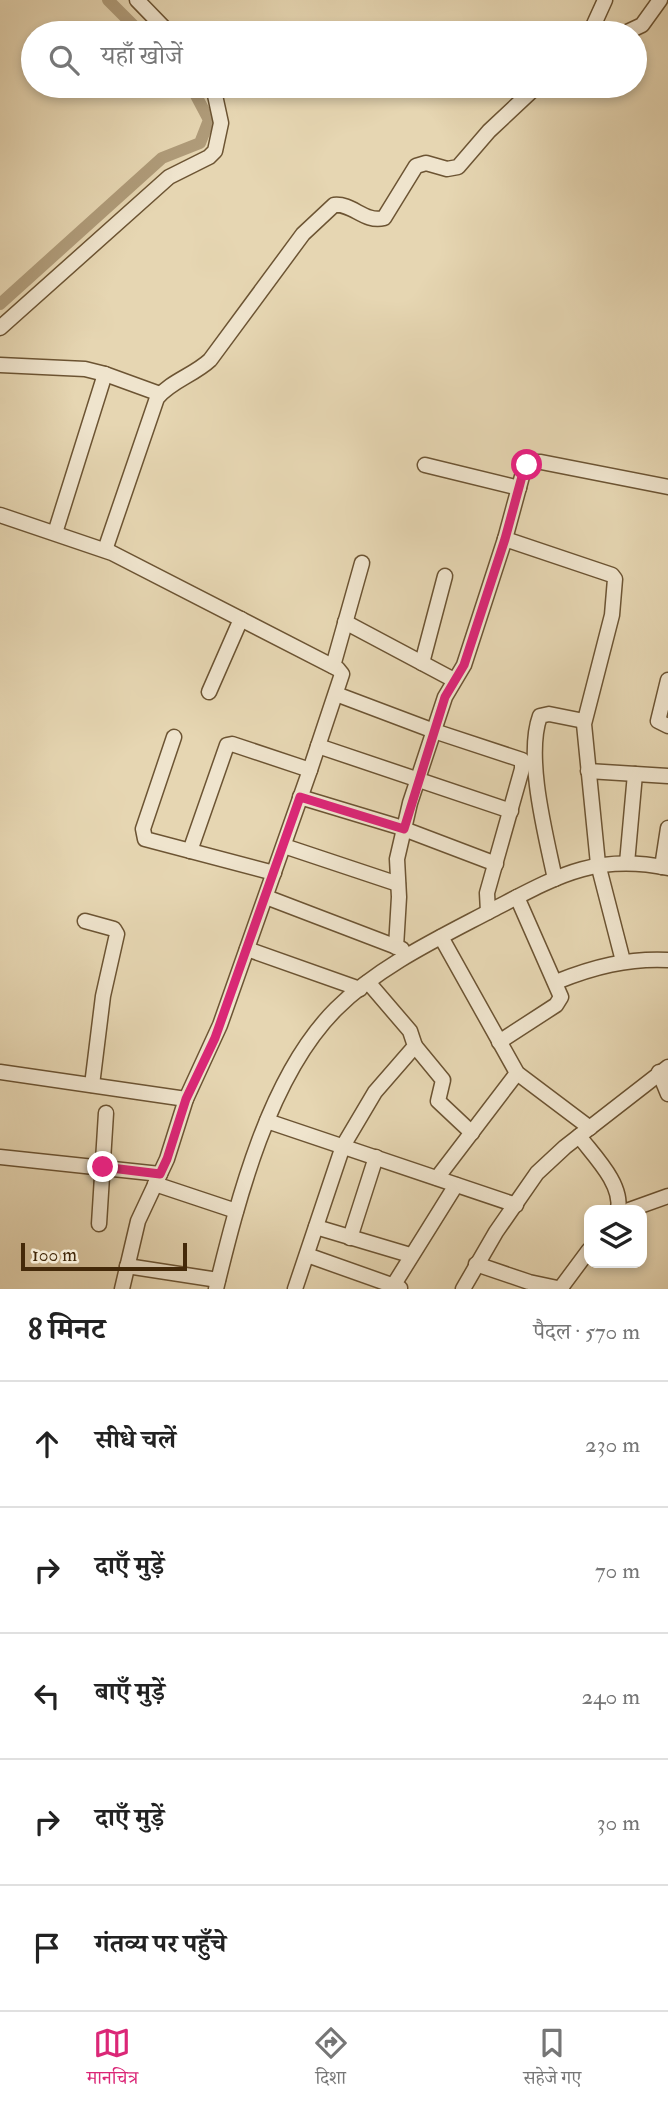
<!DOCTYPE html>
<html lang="hi">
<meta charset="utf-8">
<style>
:root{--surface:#fff;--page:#f6f6f6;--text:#222;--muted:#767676;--line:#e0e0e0;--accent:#db2777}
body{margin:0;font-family:"IM FELL Double Pica","Noto Serif Devanagari",serif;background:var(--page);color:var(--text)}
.controls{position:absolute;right:21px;bottom:21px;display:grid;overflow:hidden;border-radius:14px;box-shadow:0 4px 10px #0003}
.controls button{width:63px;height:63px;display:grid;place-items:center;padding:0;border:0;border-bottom:2px solid var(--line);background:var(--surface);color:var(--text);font:35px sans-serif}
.scale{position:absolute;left:21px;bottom:18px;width:166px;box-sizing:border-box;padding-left:7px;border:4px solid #442909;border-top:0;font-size:19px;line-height:24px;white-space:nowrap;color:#442909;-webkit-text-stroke:5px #efe4cd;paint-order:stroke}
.stop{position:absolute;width:21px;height:21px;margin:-16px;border:5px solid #db2777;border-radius:50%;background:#fff}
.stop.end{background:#db2777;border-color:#fff;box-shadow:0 2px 7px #0008}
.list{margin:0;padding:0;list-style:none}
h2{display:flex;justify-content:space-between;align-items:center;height:91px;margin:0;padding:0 28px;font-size:30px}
h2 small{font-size:23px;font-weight:400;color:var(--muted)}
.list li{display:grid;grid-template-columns:46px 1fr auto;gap:21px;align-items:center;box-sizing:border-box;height:126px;padding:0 28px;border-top:2px solid var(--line)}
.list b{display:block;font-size:26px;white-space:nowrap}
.list em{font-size:23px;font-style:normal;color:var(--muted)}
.icon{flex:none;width:38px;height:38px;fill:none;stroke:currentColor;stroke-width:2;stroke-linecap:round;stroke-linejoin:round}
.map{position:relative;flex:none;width:668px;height:1289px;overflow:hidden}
.search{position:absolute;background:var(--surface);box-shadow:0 4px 10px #0003;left:21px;right:21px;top:21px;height:77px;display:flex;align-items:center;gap:18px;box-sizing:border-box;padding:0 24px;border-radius:38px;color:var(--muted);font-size:26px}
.sheet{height:721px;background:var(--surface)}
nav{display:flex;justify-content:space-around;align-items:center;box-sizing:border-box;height:98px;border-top:2px solid var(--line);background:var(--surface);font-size:19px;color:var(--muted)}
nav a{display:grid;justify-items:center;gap:4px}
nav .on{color:var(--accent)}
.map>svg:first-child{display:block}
</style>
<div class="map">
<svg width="668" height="1289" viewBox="0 0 668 1289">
<rect width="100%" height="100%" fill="#e6d6b2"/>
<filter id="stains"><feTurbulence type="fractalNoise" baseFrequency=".00286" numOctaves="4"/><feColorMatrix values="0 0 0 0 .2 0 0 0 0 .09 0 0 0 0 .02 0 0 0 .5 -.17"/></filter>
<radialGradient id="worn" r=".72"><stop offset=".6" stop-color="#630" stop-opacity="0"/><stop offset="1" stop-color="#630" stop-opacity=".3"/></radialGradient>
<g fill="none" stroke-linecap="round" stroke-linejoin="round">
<!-- canal -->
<g stroke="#af9b79" stroke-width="12">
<path d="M108,0l33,33"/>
<path d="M0,304l162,-146 38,-15 9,-23 -18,-34"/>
</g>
<defs>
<g id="minor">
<path d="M137,0l32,33"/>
<path d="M590,33l15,-33"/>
<path d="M625,33l17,-8 18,-25"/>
<path d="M0,328l169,-151 40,-20 6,-6 6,-28 -8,-37"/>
<path d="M0,365l85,4 20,5 55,20"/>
<path d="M425,465l94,23"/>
<path d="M0,515l112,38 226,116 4,5 -32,96 -90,255 -34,74 -19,60 -29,62 -16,68"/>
<path d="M55,533l50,-159"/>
<path d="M505,539l107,36 3,4 -3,36 -28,109 14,140 25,97"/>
<path d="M105,550l52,-152c14,-17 37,-23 53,-38l93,-126 31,-29c19,-2 30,18 50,13l32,-52 10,-3 21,6 11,-2 31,-36 48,-45"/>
<path d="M345,622l109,58"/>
<path d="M422,663l23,-87"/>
<path d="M333,666l29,-103"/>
<path d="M668,680l-10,41 10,5"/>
<path d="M209,692l32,-73"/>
<path d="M336,694l98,37 88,29v9l-35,124 1,19"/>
<path d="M174,737l-31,92 2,10 129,34"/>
<path d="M318,746l193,65"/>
<path d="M588,771l80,5"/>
<path d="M300,797l96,29 100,38"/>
<path d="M284,846l114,38"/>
<path d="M190,851l37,-106 5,-1 78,26"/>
<path d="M627,863l8,-89"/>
<path d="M662,867l6,-39"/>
<path d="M555,879c-9,-43 -30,-122 -15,-163l9,-2 35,7"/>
<path d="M266,897l136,52"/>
<path d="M85,921l29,8 3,5 -14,62 -11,89"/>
<path d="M441,937l76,136 73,55"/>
<path d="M396,947l3,-50 -2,-38 13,-56 35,-106 19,-32 41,-126 19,-70 9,-7h8l127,25"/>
<path d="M247,949l113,40"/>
<path d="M556,982c37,-15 72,-24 112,-22"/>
<path d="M499,1042l57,-37 5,-8 -44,-100"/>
<path d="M415,1046l28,34 -5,21 34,32"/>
<path d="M0,1072l186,27"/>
<path d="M659,1072l9,22"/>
<path d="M267,1121l249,84"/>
<path d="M579,1136c15,20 44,48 39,74"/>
<path d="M0,1157l160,17"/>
<path d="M437,1178l80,-105"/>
<path d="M155,1184l81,27"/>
<path d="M629,1210l39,-14"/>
<path d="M99,1224l7,-111"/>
<path d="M316,1227l94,28"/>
<path d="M350,1238l26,-81"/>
<path d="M307,1255l93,33"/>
<path d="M476,1264l53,18 33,7"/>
<path d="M127,1266l91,14"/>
<path d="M393,1286l63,-101"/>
<path d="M216,1289c22,-90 53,-213 120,-280 43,-43 103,-71 156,-99 64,-33 102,-57 176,-42"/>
<path d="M295,1289l48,-143 32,-54 40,-46 -5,-15 -42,-49"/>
<path d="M463,1289l33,-57 41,-59 28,-26 103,-80"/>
<path d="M560,1289l29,-39"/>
</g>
</defs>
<!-- minor casing -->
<use href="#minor" stroke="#6c5433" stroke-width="17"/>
<!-- minor -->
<use href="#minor" stroke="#efe4cd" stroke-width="14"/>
</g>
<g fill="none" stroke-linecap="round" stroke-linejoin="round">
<!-- route -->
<path stroke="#db2777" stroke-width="9" d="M103,1167l57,7 7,-15 19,-60 29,-61 85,-241 104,32 41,-132 19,-32 41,-126 19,-70 3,-4"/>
</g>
<rect width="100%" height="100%" filter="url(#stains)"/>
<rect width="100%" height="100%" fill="url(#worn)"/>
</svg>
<div class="controls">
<button><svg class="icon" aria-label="layers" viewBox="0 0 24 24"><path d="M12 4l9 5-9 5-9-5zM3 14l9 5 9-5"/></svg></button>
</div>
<div class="scale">100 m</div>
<div class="stop" style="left:527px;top:465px"></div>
<div class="stop end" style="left:103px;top:1167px"></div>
<div class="search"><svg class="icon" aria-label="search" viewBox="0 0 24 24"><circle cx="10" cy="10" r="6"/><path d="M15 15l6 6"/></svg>यहाँ खोजें</div>
</div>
<section class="sheet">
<h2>8 मिनट<small>पैदल · 570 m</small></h2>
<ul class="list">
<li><svg class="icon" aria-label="ahead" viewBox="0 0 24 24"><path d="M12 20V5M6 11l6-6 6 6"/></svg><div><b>सीधे चलें</b></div><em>230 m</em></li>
<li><svg class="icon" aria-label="right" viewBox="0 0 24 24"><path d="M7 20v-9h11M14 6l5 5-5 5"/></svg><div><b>दाएँ मुड़ें</b></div><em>70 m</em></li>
<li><svg class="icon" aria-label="left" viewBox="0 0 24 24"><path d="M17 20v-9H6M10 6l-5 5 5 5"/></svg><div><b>बाएँ मुड़ें</b></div><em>240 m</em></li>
<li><svg class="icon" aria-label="right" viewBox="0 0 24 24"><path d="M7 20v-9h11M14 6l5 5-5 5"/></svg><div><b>दाएँ मुड़ें</b></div><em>30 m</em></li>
<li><svg class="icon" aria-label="arrive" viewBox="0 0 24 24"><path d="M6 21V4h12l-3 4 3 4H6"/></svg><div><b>गंतव्य पर पहुँचे</b></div></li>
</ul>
</section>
<nav>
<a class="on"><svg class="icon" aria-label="map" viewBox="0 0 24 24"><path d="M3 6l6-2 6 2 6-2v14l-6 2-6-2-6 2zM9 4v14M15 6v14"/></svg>मानचित्र</a>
<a><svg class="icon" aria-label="directions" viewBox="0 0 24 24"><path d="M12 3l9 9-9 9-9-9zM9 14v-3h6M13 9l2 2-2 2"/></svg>दिशा</a>
<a><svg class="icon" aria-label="saved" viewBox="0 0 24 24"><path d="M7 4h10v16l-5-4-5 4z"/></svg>सहेजे गए</a>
</nav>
